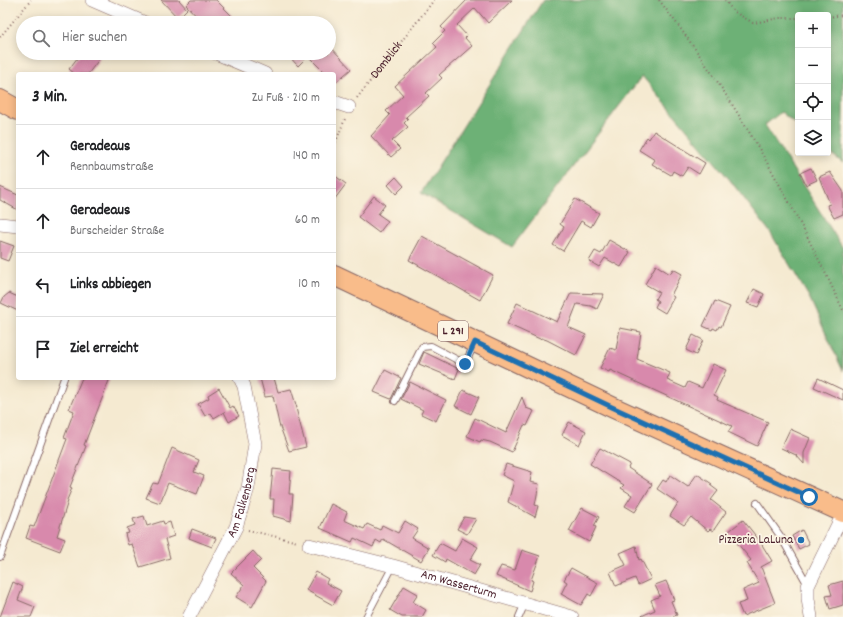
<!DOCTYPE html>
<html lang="de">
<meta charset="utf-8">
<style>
:root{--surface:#fff;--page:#f2f2f2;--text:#202124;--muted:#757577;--line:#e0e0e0}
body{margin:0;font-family:Dekko,sans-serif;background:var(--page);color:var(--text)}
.controls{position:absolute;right:12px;top:12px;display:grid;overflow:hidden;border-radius:4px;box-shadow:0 2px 10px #0003}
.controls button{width:36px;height:36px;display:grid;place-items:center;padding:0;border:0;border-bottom:1px solid var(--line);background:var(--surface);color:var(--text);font:20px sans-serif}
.stop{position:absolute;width:12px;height:12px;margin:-9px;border:3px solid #1f6fb2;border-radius:50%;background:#fff}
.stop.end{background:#1f6fb2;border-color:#fff;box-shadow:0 1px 4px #0008}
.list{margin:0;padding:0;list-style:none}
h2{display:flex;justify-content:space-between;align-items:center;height:52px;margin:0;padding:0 16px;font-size:17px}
h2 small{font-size:13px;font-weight:400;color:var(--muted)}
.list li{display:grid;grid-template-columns:26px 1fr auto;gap:12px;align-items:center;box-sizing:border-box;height:64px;padding:0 16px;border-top:1px solid var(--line)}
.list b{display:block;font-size:15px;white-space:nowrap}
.list p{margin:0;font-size:13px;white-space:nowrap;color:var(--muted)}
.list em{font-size:13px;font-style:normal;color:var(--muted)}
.icon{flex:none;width:22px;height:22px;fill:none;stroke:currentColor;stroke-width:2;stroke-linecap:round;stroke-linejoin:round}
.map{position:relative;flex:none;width:843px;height:617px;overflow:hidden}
.search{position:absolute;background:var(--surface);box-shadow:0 2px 10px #0003;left:16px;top:16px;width:320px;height:44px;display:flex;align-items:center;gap:10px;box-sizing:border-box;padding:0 14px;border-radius:22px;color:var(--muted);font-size:15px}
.panel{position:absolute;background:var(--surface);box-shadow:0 2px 10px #0003;left:16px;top:72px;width:320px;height:308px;border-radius:4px}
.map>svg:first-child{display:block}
</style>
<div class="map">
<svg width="843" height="617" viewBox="0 0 843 617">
<rect width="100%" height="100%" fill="#fcf5e5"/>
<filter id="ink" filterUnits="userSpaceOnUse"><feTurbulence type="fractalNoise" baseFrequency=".025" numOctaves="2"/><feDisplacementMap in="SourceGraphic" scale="8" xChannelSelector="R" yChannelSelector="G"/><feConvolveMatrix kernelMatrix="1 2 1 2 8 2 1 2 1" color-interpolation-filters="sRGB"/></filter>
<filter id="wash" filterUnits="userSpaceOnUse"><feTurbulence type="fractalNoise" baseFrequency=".012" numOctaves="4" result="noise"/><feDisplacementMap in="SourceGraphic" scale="16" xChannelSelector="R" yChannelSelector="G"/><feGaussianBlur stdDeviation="0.9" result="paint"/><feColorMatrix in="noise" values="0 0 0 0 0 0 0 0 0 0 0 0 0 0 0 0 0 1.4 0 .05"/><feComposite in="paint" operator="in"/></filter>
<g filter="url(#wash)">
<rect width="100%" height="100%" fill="#f5ead1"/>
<!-- forest -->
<path fill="#6db176" stroke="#5c6850" d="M543,0h300v163l-15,-12v-136h-30v111l-17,-14 -16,13 78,123v123l-34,-74 -39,-65 -41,-53 -87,-103 -130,171 -91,-54z"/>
<g id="blocks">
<!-- building -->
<g fill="#d889ac">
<path d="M161,0h18l8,9 -9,9z"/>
<path d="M191,0h25l16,16 -8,7h-21l-17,-18z"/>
<path d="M467,0h45l-24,23 -13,-15 -18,17 10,11 -2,2 7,8 -33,29 3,3 -16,15 3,3 -23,21 2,2 -4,4 4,4 -16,14 8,8 -9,8 -20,-21 19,-21 -4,-4 17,-16 -8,-9 42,-39 -4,-4 12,-12 -4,-4z"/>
<path d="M329,45l22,24 -16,14 -1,-9h-8l-18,-18 -10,10 -12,-13h43z"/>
<path d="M81,53h13l6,5 -12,16h-13l-6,-5z"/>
<path d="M654,131l51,32 -6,11 -11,-7 -6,9 -9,-5 -2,4 -19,-11 3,-4 -16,-10 8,-13 2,2z"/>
<path d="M811,168l6,12 -11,5 -6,-12z"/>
<path d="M830,172l13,19v23l-9,4 -7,-13 3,-1 -11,-27z"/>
<path d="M334,175l12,9 -12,16z"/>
<path d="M396,177l8,9 -8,8 -8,-9z"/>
<path d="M0,187l18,8v15l-18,-10z"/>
<path d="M374,196l11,9 -7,9 10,7 -9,12 -21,-16z"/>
<path d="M575,199l24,14 -8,14 -10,-6 -18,30 -10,-6 11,-18 -4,-3z"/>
<path d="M422,236l71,39 -13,25 -71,-40z"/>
<path d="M609,240l21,12 -9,15 -16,-9 -6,9 -10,-6 6,-10 6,3z"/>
<path d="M0,241l14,5 -6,15 -8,-3z"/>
<path d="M656,265l14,9 3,-5 9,5 -11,21 3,2 -9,16 -10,-6 3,-6 -3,-2 4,-7 -14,-8z"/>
<path d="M754,289l10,5 -6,13 -11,-4z"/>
<path d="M9,293l9,4v14l-17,-8 3,-6z"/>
<path d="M571,293l33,1 -7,15 -6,-3 -14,-2 -9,23 18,8 -10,20 -29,-15 -6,-2 -1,1 -33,-15 10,-21 40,19z"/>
<path d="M715,301l15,6 -9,20 -2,-1 -2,4 -4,-2 -1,2 -9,-4z"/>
<path d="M620,328l21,4 -4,27 33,14 -3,7 18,8 3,-6 14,6 11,-24 13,6 -12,25 4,2 -1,3 51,22 -11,24 -29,-14 4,-6 -122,-56 -1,2 -9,-4 10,-20 6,2z"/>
<path d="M693,335l10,5 -7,15 -10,-5z"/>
<path d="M424,352l35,17 -4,10 -36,-15z"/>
<path d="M385,370l16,8 -10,21 -17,-7z"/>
<path d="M82,378h28l-26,67 2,1 -16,41 2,1 -5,12 1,1 -11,35 8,3 -5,12 -34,-13 4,-12 4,1 33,-88 -3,-1 10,-27 -5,-2z"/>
<path d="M260,378h14l4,14 13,-3 6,19h-1l10,39 -17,4 -10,-27 -6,-28 -8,1z"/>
<path d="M818,378l25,12v10l-29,-13z"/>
<path d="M410,382l36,18 -10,21 -15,-7 2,-4 -22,-11z"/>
<path d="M219,388l11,20 3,-2 6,10 -10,6 -5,-10 -10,6 -3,-5 -6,3 -7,-12 11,-6 -1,-3z"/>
<path d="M463,390l16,7 -8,17 -16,-8z"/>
<path d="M522,397l4,11 8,3 -7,15 -3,-1 -12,27 -22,-10 -9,-2 -1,2 -13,-6 8,-18 31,15z"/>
<path d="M569,422l17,9 -7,14 -17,-10z"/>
<path d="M790,429l20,9 -6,15v11l-8,-9 -15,-7z"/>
<path d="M172,448l27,12 -5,12 10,4 -7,18 -29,-11 -8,20 -14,-5 7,-15 5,1z"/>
<path d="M600,448l30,16 -2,4 24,16 -17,28 -10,-6 7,-11 -11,-7 3,-3 -34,-21z"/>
<path d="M506,464l26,8 -2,10 9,2 -4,21 3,1 -3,11 -27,-15 6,-21 -12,-6z"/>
<path d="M273,469l18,2 -2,23h4l-2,27 -18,-5 1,-17h-4z"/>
<path d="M697,474l15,10 -2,1 8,6 -7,9 15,12 -13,19 -3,-2 -2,2 -17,-14 -7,8 -14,-9 8,-13 -21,-14 6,-9 3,2 4,-7 18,12z"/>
<path d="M331,504l16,8 -3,8 20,9 3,-5 13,6 2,-5 16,8 7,-12 13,8 -6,9 17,10 -8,13 -38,-22 -2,4 -5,-3 -3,7 -19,-9 -2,4 -32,-14z"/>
<path d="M582,508l17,9 -5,9 2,1 -7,15 -20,-11z"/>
<path d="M144,516l3,10 16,-5 1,3 6,-2 4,14 -9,3 5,19 -30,9 -8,-23 -4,1 -3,-11 4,-1 -2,-5 8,-3 -2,-6z"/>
<path d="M464,517l12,2 -9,15 -10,-5z"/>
<path d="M743,520l16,20 13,21 -11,6 14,36 -32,13 -5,-12 9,-3 -4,-11 16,-7 -12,-20 4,-3 -23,-28z"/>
<path d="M192,529l24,9 -4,9 -23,-9z"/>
<path d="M802,530l7,14 -10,5 -7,-13z"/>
<path d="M462,538l16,9 -8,13 10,5 -6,10 -28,-16 -1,3 -12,-7 7,-12 15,8z"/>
<path d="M636,546l3,14 2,-1 10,20 -13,6 -3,-7 -19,8 -6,-14 16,-7 -6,-12z"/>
<path d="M522,550l18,6 -9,24 2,1 -3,10 -34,-15 5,-10 14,4z"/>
<path d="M253,551l8,9 -8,8 13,13 -14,26 -16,-10 8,-12 -13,-12z"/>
<path d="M571,568l27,15 -7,13 -3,-2 -7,11 -20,-11 6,-12 -3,-2z"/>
<path d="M316,572l12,7 -2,4 15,8 -8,14 -27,-15z"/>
<path d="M666,581l8,19 -3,1 6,14 -6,2h-32l16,-7 -4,-10 9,-4 -5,-11z"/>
<path d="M843,581v24l-13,4 -4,-13 6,-1 -3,-10z"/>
<path d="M13,582l10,5 -5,13 17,7 -4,10h-31z"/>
<path d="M404,586l14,8 -5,8 13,8 -4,7h-20l-12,-7z"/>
</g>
</g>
</g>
<g filter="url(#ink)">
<use href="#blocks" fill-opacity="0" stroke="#866665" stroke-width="1"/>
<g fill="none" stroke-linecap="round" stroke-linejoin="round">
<defs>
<g id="lane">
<path d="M395,401l27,-54 9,-1 34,18 9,-19"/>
<path d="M757,503l24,34 27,48"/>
<path d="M0,557l64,-179"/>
<path d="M366,617l27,-51"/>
<path d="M519,617l6,-14"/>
</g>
<g id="street">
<path d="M92,0l53,23"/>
<path d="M216,53l49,21"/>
<path d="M334,102l15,5"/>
<path d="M0,224l18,2"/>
<path id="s2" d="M309,545l84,21 179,51"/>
<path id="s3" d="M189,617l47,-90 12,-39 7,-44 -11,-58 -4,-8"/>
<path d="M811,617l-3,-18v-13l35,-72"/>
</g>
<g id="primary">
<path d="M0,100l18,10"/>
<path d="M334,275l280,133 229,104"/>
</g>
</defs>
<!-- lane casing -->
<use href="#lane" stroke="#866665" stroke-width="8"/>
<!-- street casing -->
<use href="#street" stroke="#866665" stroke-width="14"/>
<!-- primary casing -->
<use href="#primary" stroke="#866665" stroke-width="22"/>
<!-- path -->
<g stroke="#866665" stroke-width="2" stroke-dasharray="1 3" stroke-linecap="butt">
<path d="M659,0c75,97 132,199 184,310"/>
<path d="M725,0l8,11 20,12 26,-5h19"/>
<path d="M828,17l15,-2"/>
<path d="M0,37l31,-37"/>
<path id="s1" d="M357,98l77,-98"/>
<path d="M334,146l11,-27"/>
<path d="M248,530l50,12"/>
</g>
<!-- lane -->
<use href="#lane" stroke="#fff" stroke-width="6"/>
<!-- street -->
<use href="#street" stroke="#fff" stroke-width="13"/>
<!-- primary -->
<use href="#primary" stroke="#f9bc8a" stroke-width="20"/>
</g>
</g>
<g fill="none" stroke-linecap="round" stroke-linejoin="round" filter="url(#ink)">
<!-- route -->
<path stroke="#1f6fb2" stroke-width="5" d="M465,364l10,-22 139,66 195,89"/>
</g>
<!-- markers -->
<circle fill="#1f6fb2" stroke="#fcf5e5" stroke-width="1.5" cx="801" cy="540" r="4"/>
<g text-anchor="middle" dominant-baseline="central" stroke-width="3.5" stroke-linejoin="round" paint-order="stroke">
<!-- shield labels -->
<rect fill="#fcf5e5" stroke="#7f5f63" stroke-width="1" x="438" y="321" width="30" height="20" rx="3"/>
<g font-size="12" font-weight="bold" fill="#4a1f2b">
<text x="453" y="331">L 291</text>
</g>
<!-- street labels -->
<g font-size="13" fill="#4a1f2b" stroke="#fcf5e5">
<text stroke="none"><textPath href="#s1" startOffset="48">Domblick</textPath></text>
<text stroke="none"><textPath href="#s3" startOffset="127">Am Falkenberg</textPath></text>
<text stroke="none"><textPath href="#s2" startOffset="155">Am Wasserturm</textPath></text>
</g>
<!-- poi labels -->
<g font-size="13" fill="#4a1f2b" stroke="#fcf5e5" text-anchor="end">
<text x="793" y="540">Pizzeria LaLuna</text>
</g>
</g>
</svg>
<div class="controls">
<button>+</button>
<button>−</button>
<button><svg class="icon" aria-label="locate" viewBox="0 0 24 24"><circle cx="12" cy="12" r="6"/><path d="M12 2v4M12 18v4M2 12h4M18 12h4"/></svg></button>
<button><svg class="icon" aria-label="layers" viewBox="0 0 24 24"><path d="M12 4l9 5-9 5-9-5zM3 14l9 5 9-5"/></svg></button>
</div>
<div class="stop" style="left:809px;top:497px"></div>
<div class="stop end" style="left:465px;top:364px"></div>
<div class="search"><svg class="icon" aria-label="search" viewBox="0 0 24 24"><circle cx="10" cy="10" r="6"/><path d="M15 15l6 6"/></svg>Hier suchen</div>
<section class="panel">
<h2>3 Min.<small>Zu Fuß · 210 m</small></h2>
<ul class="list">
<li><svg class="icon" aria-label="ahead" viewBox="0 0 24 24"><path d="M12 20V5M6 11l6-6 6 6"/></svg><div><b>Geradeaus</b><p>Rennbaumstraße</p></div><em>140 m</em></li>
<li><svg class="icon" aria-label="ahead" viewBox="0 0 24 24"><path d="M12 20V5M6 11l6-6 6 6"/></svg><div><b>Geradeaus</b><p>Burscheider Straße</p></div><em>60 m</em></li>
<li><svg class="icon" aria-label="left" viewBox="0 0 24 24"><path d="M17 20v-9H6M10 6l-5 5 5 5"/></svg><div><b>Links abbiegen</b></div><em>10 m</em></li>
<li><svg class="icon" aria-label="arrive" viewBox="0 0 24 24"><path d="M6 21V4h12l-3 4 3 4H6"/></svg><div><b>Ziel erreicht</b></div></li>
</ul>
</section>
</div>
